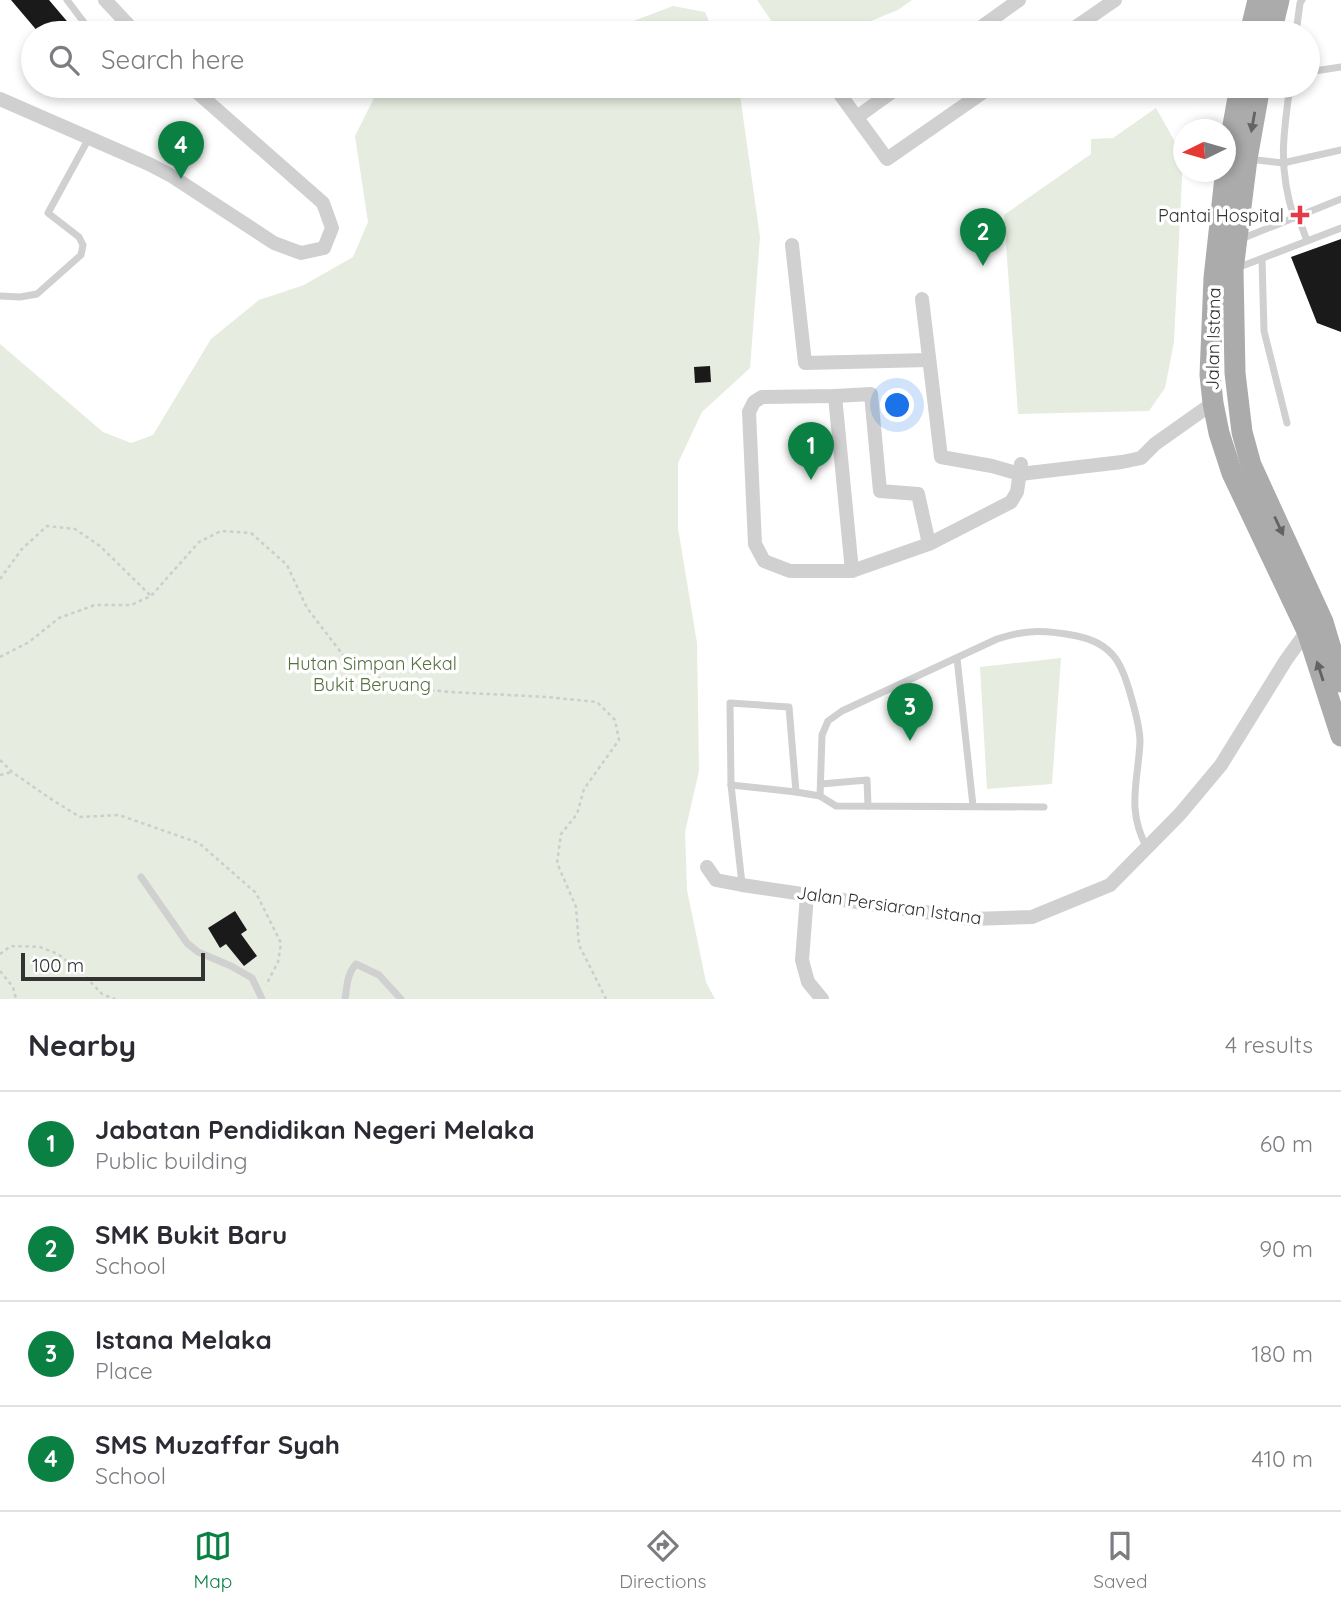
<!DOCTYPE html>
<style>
:root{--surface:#fff;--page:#f2f2f3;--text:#2b2b33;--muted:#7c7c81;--line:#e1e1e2;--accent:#0b8043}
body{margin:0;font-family:Quicksand,sans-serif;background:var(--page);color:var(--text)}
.compass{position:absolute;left:1173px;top:119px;width:63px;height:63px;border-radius:50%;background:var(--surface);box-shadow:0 4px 10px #0003;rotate:265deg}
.scale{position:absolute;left:21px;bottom:18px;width:184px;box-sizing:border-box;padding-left:7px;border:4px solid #333;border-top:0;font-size:19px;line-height:24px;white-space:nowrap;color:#333;-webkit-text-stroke:5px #fff;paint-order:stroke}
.you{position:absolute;left:898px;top:406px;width:24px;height:24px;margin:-18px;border:5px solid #fff;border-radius:50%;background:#1a73e8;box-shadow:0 0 0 10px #1a73e833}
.badge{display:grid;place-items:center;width:46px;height:46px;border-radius:50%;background:var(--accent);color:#fff;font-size:23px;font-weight:700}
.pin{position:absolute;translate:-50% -58px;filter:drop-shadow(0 2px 4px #0008)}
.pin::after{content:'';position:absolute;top:37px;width:24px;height:21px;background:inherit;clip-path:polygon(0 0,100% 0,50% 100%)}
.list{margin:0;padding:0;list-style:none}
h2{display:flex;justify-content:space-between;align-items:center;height:91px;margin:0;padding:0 28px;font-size:30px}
h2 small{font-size:23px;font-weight:400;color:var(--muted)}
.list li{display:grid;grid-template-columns:46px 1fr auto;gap:21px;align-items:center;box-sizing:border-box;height:105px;padding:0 28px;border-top:2px solid var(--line)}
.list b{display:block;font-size:26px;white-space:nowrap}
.list p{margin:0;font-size:23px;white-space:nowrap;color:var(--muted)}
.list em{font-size:23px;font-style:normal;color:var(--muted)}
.icon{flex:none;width:38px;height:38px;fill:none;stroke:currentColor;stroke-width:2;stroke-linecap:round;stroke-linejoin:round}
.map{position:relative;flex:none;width:1341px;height:999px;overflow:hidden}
.search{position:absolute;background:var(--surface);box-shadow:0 4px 10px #0003;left:21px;right:21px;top:21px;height:77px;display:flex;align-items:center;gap:18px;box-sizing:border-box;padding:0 24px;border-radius:38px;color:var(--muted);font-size:26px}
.sheet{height:511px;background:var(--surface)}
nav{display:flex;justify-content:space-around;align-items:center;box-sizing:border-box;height:98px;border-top:2px solid var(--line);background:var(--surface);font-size:19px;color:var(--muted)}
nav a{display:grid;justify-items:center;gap:4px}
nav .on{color:var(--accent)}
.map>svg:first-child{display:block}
</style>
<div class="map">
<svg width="1341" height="999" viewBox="0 0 1341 999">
<rect width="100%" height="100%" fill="#fff"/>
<!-- green -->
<g fill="#e6ecdf">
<path d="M757,0h155l-14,10 -30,12 -17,11h-71z"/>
<path d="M673,6l32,6 9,21h-112z"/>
<path d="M380,86h356l4,9 20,142 -10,131 -48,44 -24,51v65l19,115 2,128 -14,61 2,58 19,92 9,17h-715v-655l103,88 28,11 22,-8 58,-96 48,-39 45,-15 49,-28 15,-35 -13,-86z"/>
<path d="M1156,108l27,48 -9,186 -9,46 -16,23 -131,3 -14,-199 87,-61v-15l22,-1z"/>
<path d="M1061,658l-9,126 -65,5 -7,-122z"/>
</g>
<!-- building -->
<g fill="#1a1a1a">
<path d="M11,0h38l28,33h-38z"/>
<path d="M1341,239v93l-24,-9 -26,-66z"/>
<path d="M710,366l1,16 -16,1 -1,-16z"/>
<path d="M235,911l12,19 -6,4 16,22 -13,10 -18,-22 -6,4 -12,-20z"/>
</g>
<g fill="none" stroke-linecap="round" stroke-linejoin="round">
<!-- path -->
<g stroke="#cdcdcd" stroke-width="2.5" stroke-dasharray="3.5 3.5" stroke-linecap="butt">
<path d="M0,579l22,-30 25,-23 28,3 25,17 51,50"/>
<path d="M0,657l29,-15 30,-24 36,-13h36l20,-9 48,-54 22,-11 30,2 36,32 20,43 36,47 48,31 59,6 97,5 50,5 18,18 4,20 -35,49 -7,25 -16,20 -4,29 19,44 3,38 27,54"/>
<path d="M0,760l12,12 42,29 26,16 39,-2 80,28 57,50 25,50 -3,19 -12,23"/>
<path d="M0,775l12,-3"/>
<path d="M0,954l11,-8 29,1 18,7 27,22 17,18 13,5"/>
<path d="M0,971l13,16 3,12"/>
</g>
<!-- lane -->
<g stroke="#d0d0d0" stroke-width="7">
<path d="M67,0l25,33"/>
<path d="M1296,33l4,-30 2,-3"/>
<path d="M1308,72l33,-5"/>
<path d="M1290,86c-7,50 -12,82 4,132"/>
<path d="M1248,159l35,4 58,-13"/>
<path d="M1298,216l9,25"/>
<path d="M1241,239l100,-40"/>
<path d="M1262,259l2,72 23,92"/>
<path d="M1237,268l104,-40"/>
<path d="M0,296l20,1 17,-3 44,-39 2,-10 -4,-8 -31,-24 41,-75"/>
<path d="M957,658l16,148"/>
<path d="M821,784l46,-4 1,26"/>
<path d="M731,785l65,7 24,4 16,10 208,1"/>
<path d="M820,796l2,-61 6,-14 14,-10 155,-72c30,-10 49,-9 80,-3 38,8 46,30 55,64 4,14 8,28 8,42 -2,40 -14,68 7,106"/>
<path d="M141,877l46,66 11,9 33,14 21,12 10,21"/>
<path d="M742,884l-11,-99 -1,-82 59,4 7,85"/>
<path d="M345,999c2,-13 2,-25 11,-35l23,11 22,24"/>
</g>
<!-- street -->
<g stroke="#d0d0d0" stroke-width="14">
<path d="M105,0l31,33"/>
<path d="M973,33l46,-33"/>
<path d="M1067,33l48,-33"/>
<path d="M834,86l53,73 105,-73"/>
<path d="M0,99l149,65 21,11 104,68 27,10 23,-5 8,-20 -9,-25 -133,-117"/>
<path d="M857,117l43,-31"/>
<path d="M792,245l13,118 124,-3"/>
<path d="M922,299l19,158 51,9 28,8 102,-12 19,-4 14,-14 58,-41"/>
<path d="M835,396l17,175"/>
<path d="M929,544l-11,-50 -38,-3 -9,-97 -36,2 -73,1 -8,5 -5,10 6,132 9,17 26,10h62l77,-27 82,-42 6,-10 4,-28"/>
<path d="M707,867l9,13 26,5 230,34 60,-2 78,-32 70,-71 41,-49 65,-105 21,-29 6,-3"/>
<path d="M807,895l-5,65 6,22 14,17"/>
</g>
<!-- primary -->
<g stroke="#ababab" stroke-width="21">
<path d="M1250,33l8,-33"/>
<path d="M1271,33l8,-33"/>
<path d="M1240,86l-13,73 -13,119 -4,97 3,28 6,30 13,40 75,158 34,105"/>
<path d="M1260,86l-13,73 -14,111 2,103 7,59 9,33 72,157 18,60"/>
</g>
</g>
<!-- one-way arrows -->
<defs><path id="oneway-solid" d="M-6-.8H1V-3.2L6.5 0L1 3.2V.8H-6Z" transform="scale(1.75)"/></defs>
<g fill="#636363">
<use href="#oneway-solid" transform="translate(1253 122) rotate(100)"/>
<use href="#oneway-solid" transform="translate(1279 526) rotate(65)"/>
<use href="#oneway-solid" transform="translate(1320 671) rotate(-108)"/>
</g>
<!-- markers -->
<path fill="#e63946" stroke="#fff" stroke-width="2.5" d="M1296.5 204.5h7v7h7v7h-7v7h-7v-7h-7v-7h7z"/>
<g text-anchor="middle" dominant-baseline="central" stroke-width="7" stroke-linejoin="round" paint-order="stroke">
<!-- poi labels -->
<g font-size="18" fill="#333" stroke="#fff" text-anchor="end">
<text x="1284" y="215">Pantai Hospital</text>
</g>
<!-- street labels -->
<g font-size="18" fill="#333" stroke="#fff">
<text transform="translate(1213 339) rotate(-89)">Jalan Istana</text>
<text transform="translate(889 905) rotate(8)">Jalan Persiaran Istana</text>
</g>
<!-- park labels -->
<g font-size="18" fill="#56703f" stroke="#fff">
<text x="372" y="663">Hutan Simpan Kekal<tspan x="372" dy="21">Bukit Beruang</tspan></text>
</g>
</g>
</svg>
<svg class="compass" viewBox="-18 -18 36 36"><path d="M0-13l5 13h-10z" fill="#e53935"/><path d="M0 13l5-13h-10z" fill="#7c7c81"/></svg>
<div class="scale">100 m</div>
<div class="you"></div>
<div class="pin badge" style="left:811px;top:480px">1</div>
<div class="pin badge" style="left:983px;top:266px">2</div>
<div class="pin badge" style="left:910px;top:741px">3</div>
<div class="pin badge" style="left:181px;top:179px">4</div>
<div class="search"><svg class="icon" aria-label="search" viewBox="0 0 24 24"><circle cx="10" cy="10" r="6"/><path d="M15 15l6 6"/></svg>Search here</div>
</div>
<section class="sheet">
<h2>Nearby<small>4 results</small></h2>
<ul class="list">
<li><span class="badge">1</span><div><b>Jabatan Pendidikan Negeri Melaka</b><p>Public building</p></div><em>60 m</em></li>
<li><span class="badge">2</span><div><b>SMK Bukit Baru</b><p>School</p></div><em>90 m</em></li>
<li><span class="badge">3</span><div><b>Istana Melaka</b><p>Place</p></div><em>180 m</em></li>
<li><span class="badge">4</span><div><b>SMS Muzaffar Syah</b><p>School</p></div><em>410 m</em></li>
</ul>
</section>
<nav>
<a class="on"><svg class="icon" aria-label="map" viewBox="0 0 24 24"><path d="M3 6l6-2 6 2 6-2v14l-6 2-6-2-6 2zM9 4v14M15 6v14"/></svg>Map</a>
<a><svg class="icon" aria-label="directions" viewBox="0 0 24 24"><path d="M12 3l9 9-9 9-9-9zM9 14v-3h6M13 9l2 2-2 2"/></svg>Directions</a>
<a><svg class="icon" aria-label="saved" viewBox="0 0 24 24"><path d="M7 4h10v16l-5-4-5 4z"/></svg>Saved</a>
</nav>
